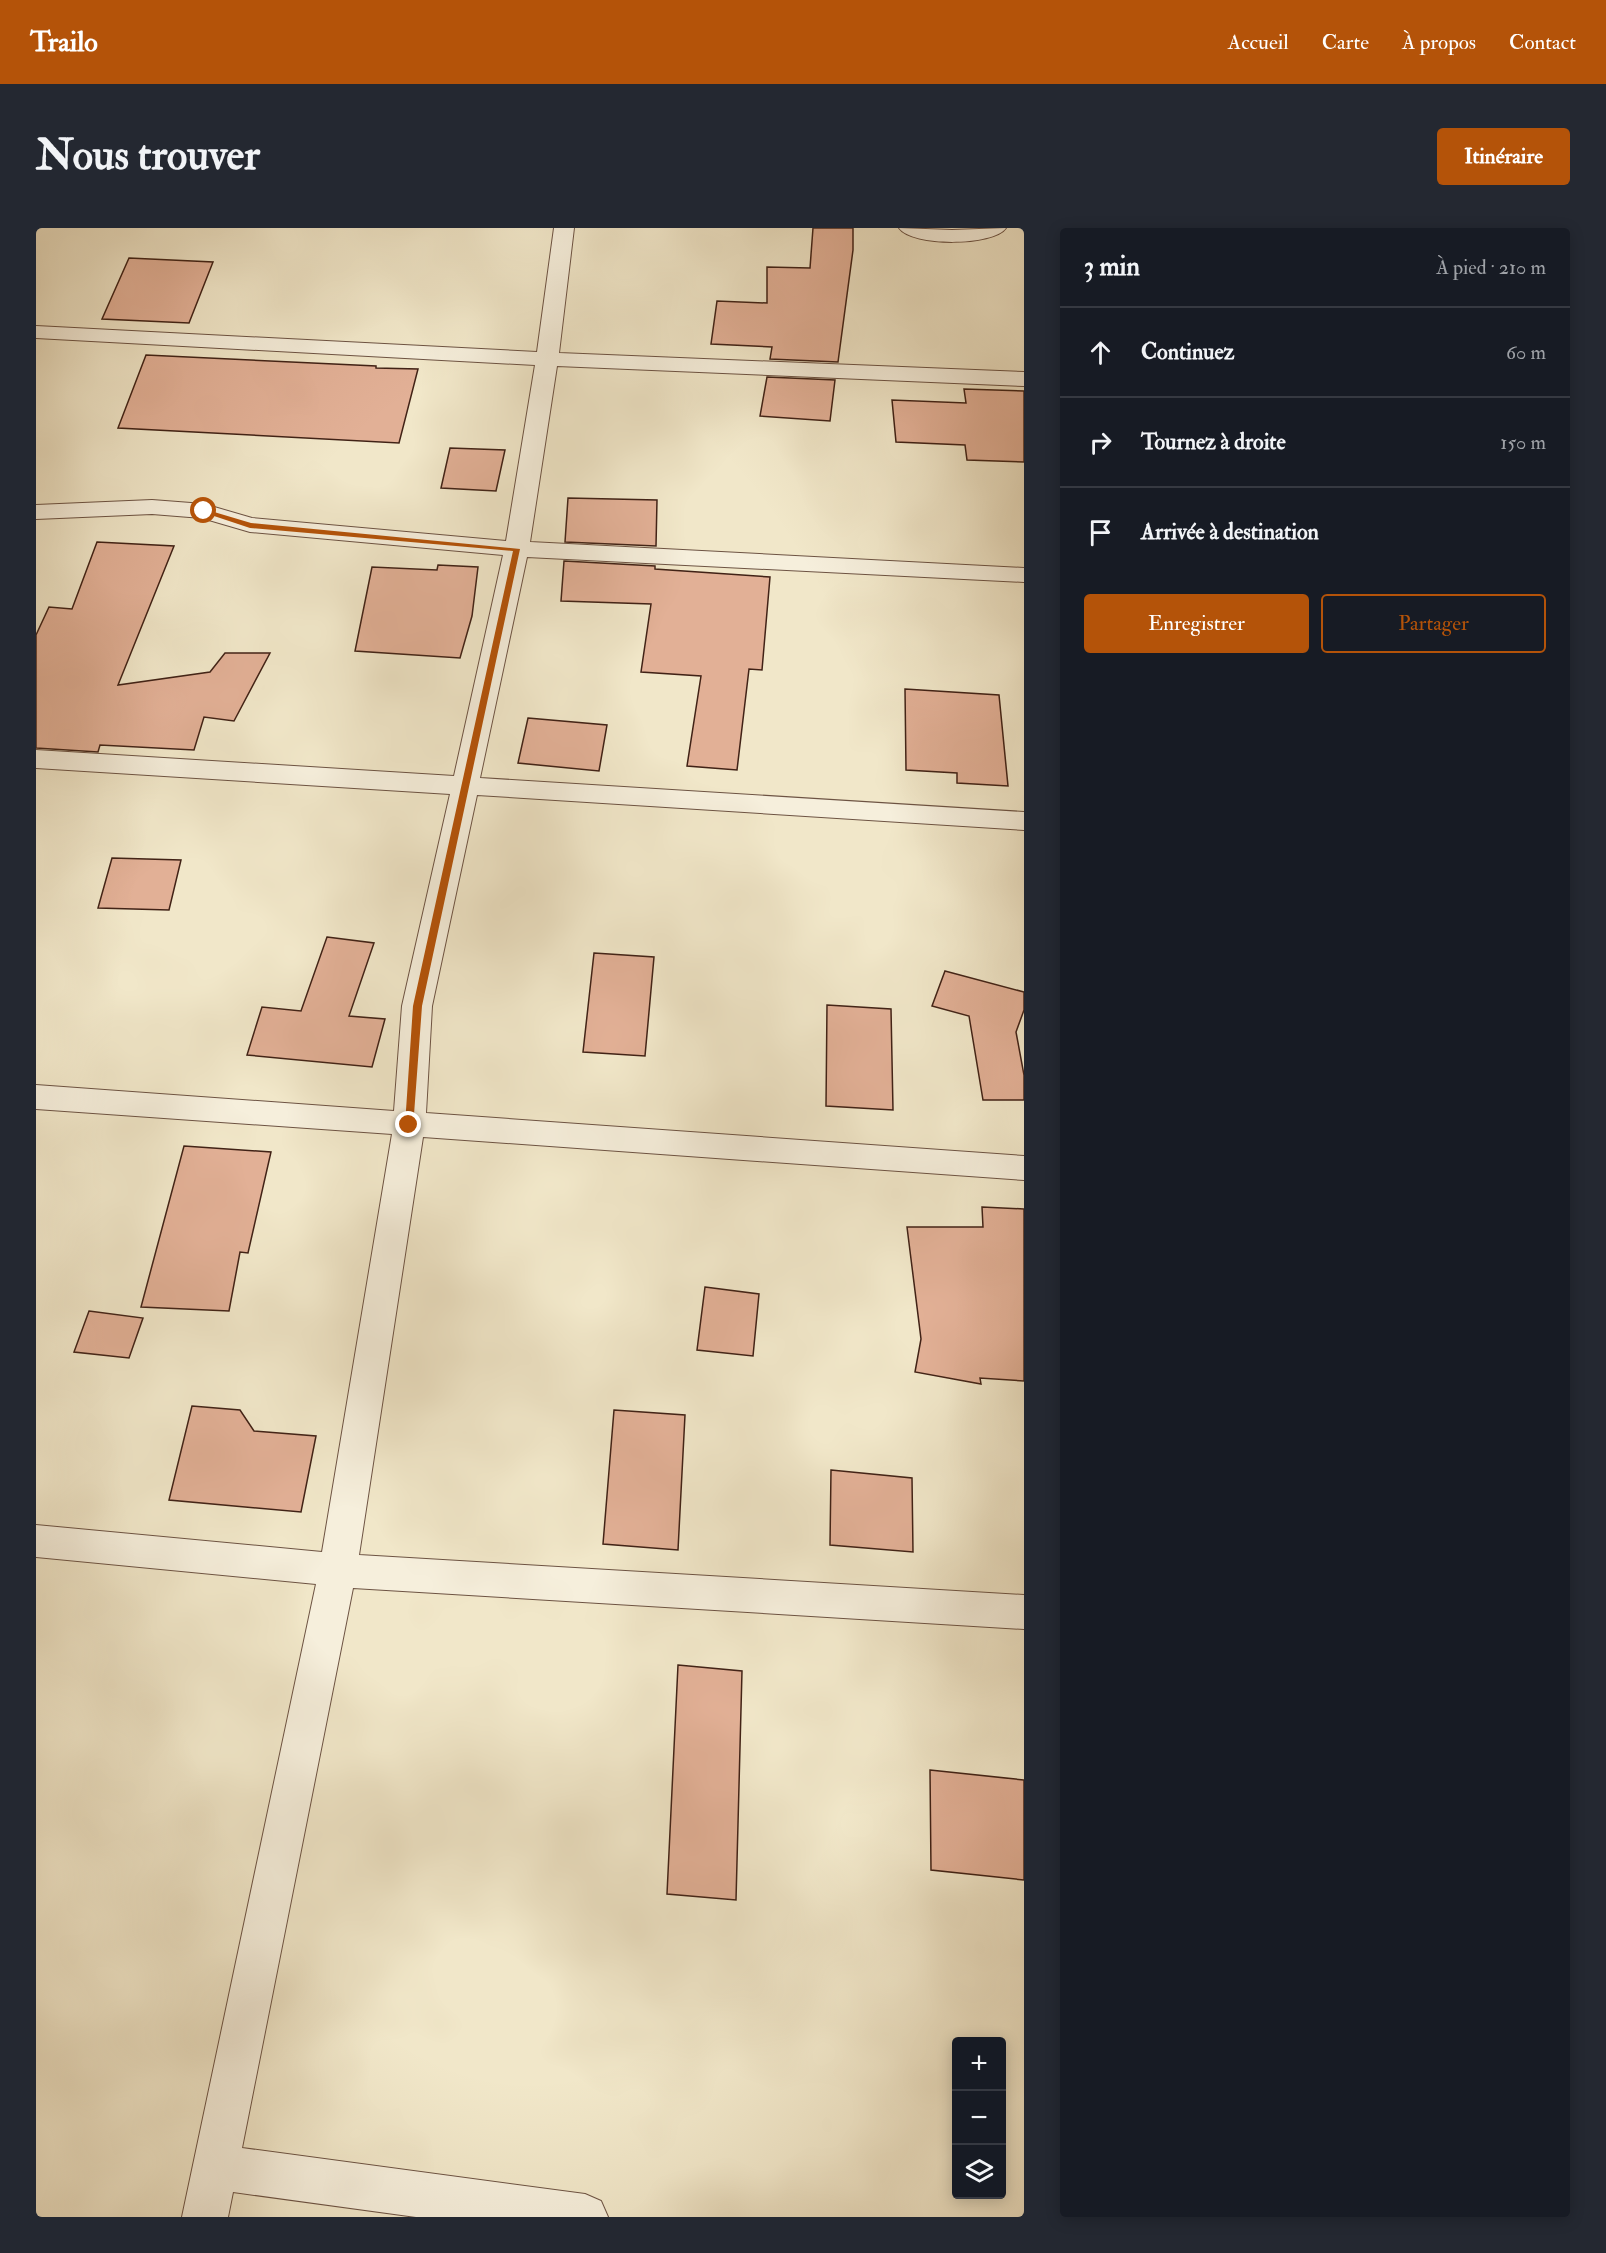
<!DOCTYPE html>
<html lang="fr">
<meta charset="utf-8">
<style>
:root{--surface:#171b24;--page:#242831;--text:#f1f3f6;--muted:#9ea1a6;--line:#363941;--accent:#b45309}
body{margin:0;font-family:"IM FELL Double Pica",serif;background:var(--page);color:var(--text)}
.controls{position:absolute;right:18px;bottom:18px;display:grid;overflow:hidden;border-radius:6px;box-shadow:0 3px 15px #0003}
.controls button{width:54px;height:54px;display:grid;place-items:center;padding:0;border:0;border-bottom:2px solid var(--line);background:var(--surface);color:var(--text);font:30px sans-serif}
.stop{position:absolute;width:18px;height:18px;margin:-14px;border:4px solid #b45309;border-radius:50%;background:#fff}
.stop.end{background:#b45309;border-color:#fff;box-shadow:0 2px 6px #0008}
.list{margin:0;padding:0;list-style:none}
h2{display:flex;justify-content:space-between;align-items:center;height:78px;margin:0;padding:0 24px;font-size:26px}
h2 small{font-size:20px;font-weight:400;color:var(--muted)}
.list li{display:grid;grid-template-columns:39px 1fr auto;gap:18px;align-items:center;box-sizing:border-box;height:90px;padding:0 24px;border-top:2px solid var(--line)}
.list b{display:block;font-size:22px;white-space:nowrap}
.list em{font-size:20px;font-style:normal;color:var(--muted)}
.actions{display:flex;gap:12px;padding:18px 24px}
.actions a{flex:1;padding:14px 0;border:2px solid var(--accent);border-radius:6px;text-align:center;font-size:21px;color:var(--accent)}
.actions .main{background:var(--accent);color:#fff}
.icon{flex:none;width:33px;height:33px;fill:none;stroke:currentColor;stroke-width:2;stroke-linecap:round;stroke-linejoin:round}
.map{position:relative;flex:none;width:988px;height:1989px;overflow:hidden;border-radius:6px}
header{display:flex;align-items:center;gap:36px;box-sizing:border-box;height:84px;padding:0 30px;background:var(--accent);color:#fff}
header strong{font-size:28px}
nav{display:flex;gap:33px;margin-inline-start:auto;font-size:21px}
.intro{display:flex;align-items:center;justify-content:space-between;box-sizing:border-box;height:144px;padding:0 36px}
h1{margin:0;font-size:42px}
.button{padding:15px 27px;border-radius:6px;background:var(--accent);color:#fff;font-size:21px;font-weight:700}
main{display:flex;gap:36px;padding:0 36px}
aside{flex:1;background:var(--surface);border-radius:6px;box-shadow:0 3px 15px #0003}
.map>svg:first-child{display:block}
</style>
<header>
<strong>Trailo</strong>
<nav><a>Accueil</a><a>Carte</a><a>À propos</a><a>Contact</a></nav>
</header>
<div class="intro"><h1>Nous trouver</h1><a class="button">Itinéraire</a></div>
<main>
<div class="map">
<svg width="988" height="1989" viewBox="0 0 988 1989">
<rect width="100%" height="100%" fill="#f1e7c9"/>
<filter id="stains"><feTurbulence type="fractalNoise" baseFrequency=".00333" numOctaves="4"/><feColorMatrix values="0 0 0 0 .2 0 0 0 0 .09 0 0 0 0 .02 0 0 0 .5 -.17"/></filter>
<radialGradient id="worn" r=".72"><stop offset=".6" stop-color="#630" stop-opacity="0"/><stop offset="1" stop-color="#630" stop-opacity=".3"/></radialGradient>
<!-- building -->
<g fill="#e2b096" stroke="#412216" stroke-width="1.5">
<path d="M777,0h40v22l-15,112 -68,-3 2,-12 -61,-3 6,-43 50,2v-36l43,1z"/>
<path d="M93,30l84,4 -24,61 -87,-4z"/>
<path d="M110,127l230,11v2l42,1 -19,74 -281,-15z"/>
<path d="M731,149l68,3 -5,41 -70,-5z"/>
<path d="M928,161l60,2v71l-57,-2 -2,-15 -69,-3 -4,-42 74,3z"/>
<path d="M414,220l55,2 -9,41 -55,-3z"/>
<path d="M532,270l89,2 -1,46 -91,-4z"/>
<path d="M61,314l77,4 -56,139 92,-13 15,-19h45l-36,68 -30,-4 -10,33 -94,-5 -2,7 -62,-4v-113l13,-28 23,2z"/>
<path d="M528,333l91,5v3l115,8 -8,93 -13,-1 -12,101 -50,-4 14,-90 -60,-4 10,-68 -90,-3z"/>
<path d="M402,337l40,2 -6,49 -12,42 -105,-7 17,-84 65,3z"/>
<path d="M869,461l94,6 9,91 -51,-3v-10l-51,-3z"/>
<path d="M492,490l79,7 -8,46 -81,-8z"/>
<path d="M76,630l69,2 -12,50 -71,-2z"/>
<path d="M291,709l47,6 -25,73 36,3 -13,48 -125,-12 15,-48 39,4z"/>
<path d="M558,725l60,4 -9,99 -62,-4z"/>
<path d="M909,743l79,21v18l-8,22 8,43v25h-41l-14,-84 -37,-10z"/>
<path d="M791,777l64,4 2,101 -67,-4z"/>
<path d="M148,918l87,6 -23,101 -8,-1 -11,59 -88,-4z"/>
<path d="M946,979l42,2v172l-44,-3 1,6 -66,-12 6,-33 -14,-112h76z"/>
<path d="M669,1059l54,7 -6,62 -56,-6z"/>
<path d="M53,1083l54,7 -14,40 -55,-6z"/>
<path d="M156,1178l48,4 14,21 62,5 -15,76 -132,-12z"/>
<path d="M578,1182l71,5 -7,135 -75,-6z"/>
<path d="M795,1242l81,8 1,74 -83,-7z"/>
<path d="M642,1437l64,6 -6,229 -69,-6z"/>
<path d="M894,1542l94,10v100l-93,-10z"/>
</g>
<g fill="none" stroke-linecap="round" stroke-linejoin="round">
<defs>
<g id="minor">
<path d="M518,0h20l-15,125 465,19v14l-467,-20 -27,176 494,26v14l-497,-25 -47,221 544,34v18l-547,-35 -45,211 -6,107 598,43v24l-601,-43 -64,418 665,40v34l-671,-41 -111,560 343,46 16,7 7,16h-192l-183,-25 -5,25h-46l134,-633 -280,-27v-32l286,27 70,-418 -356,-25v-24l358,26 8,-105 48,-212 -414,-26v-18l418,26 49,-221 -253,-23 -48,-14 -50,-4 -116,5v-14l116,-5 52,4 48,14 254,23 29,-176 -499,-27v-12l501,26z"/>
<path d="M863,0l53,2 54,-2c-12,18 -94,19 -107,0z"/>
</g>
</defs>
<!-- minor casing -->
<use href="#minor" stroke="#6d5343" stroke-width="2"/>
<!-- minor -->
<use href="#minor" fill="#f6efdc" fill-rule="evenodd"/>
</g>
<!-- route -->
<path fill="#b45309" d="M168,281l47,14 269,26 -98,457 -9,122h-7l-1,-3 8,-119 100,-455 -263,-23 -48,-16z"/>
<rect width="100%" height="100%" filter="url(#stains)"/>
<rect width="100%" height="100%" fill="url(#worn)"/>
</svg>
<div class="controls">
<button>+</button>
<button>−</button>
<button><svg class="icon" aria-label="layers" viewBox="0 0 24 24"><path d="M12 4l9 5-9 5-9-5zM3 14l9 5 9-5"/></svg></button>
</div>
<div class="stop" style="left:168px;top:283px"></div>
<div class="stop end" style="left:373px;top:897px"></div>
</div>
<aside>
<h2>3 min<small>À pied · 210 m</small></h2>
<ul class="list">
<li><svg class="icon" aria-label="ahead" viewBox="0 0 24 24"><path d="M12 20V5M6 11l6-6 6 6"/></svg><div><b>Continuez</b></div><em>60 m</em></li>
<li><svg class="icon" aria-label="right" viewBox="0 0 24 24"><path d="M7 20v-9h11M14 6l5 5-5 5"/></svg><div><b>Tournez à droite</b></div><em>150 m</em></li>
<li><svg class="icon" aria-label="arrive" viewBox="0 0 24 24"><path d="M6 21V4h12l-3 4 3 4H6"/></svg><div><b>Arrivée à destination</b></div></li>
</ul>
<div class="actions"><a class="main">Enregistrer</a><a>Partager</a></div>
</aside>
</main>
